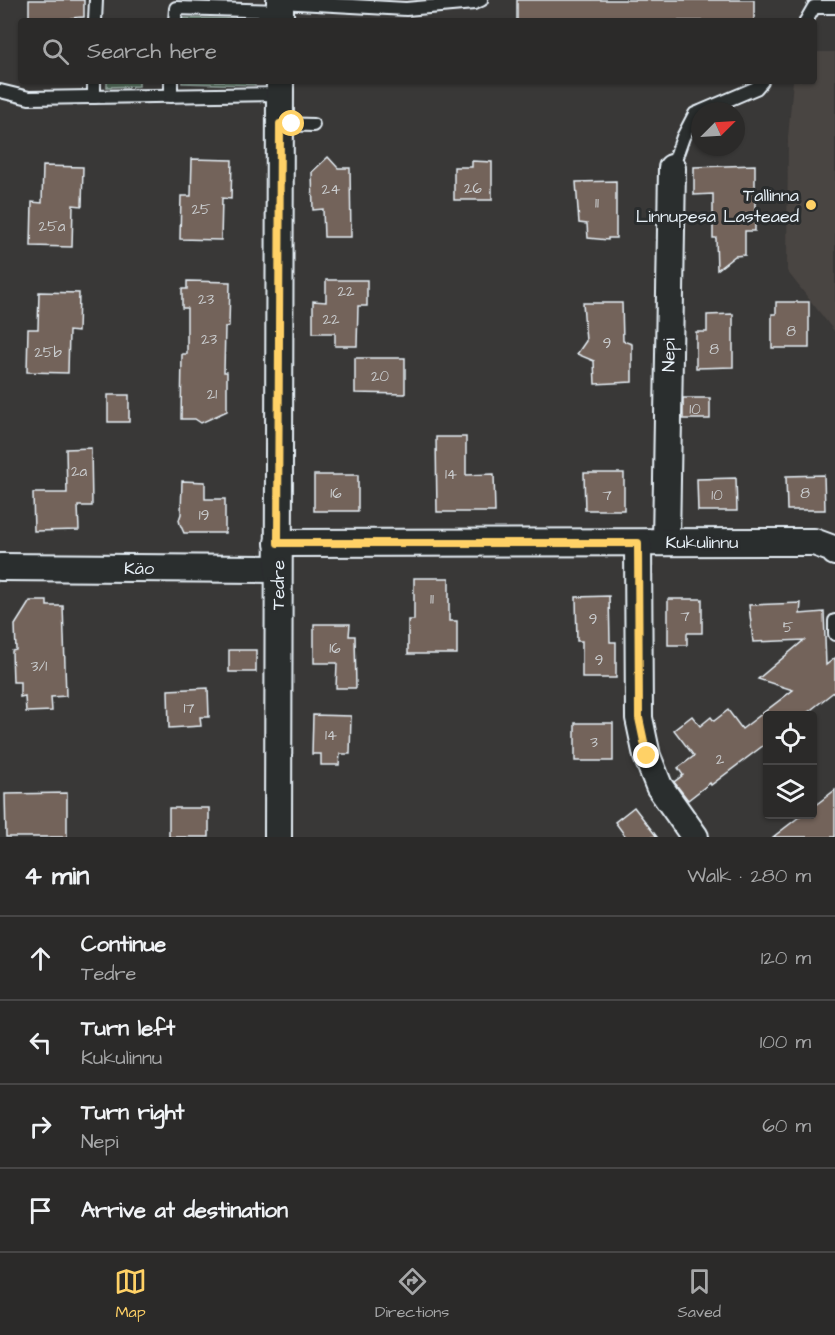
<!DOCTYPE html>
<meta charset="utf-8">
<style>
:root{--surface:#2b2a29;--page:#333231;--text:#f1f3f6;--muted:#a6a7a8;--line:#474646;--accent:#ffd166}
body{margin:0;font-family:"Architects Daughter",sans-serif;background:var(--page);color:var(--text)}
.controls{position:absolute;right:18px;bottom:18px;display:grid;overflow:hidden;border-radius:6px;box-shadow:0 2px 4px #0004}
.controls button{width:54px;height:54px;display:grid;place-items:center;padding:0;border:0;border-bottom:2px solid var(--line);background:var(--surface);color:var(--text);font:30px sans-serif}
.compass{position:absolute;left:691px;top:102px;width:54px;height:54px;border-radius:50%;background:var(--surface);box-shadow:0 2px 4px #0004;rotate:66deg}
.stop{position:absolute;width:18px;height:18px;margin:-14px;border:4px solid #ffd166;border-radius:50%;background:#fff}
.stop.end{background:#ffd166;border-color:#fff;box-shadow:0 2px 6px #0008}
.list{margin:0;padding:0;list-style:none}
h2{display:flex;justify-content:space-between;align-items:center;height:78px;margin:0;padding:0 24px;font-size:26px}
h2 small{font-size:20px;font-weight:400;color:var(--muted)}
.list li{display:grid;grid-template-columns:39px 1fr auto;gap:18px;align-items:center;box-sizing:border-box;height:84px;padding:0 24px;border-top:2px solid var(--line)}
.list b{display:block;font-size:22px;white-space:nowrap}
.list p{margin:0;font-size:20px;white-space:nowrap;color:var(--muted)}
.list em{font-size:20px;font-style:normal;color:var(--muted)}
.icon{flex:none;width:33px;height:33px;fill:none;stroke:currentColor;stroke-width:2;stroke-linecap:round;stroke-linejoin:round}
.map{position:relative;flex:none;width:835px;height:837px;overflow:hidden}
.search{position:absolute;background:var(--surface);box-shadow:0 2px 4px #0004;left:18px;right:18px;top:18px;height:66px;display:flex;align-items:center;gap:15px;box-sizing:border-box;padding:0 21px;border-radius:6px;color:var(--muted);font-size:22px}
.sheet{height:414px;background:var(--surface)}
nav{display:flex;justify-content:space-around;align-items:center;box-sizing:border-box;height:84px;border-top:2px solid var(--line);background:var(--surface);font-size:16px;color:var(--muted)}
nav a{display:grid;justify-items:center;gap:3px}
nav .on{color:var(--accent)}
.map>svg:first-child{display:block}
</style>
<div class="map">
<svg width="835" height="837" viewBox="0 0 835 837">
<rect width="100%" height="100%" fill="#393837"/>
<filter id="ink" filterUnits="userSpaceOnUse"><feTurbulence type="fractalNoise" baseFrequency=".0167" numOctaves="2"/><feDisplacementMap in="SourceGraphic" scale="12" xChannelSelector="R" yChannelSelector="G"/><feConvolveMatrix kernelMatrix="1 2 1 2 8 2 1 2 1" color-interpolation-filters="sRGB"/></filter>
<g filter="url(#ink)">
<!-- built -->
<path fill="#4a4542" d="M814,52h21v280l-48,-61 1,-133 5,-57h21z"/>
<!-- green -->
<g fill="#516a58" stroke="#9caea8" stroke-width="1.5">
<path d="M183,18l74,1v2h-74z"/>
<path d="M107,81h32v5l-32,1z"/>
<path d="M182,81h73v4l-73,-2z"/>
</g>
<!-- building -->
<g fill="#73635a" stroke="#e8f1f8" stroke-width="1.5">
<path d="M29,0h55v17l-13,1v3h-40v-3h-2z"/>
<rect x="517" y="0" width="237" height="21"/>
<path d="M328,157l10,11h12l1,69h-27l-1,-28 -10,1 -1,-38z"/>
<path d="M192,159l40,1 -1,39 -9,-1 -1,42 -41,-1 1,-43h10z"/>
<path d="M472,161l20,1v38h-38v-33h18z"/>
<path d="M755,165v66h-10v24l-10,1 -18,14 -1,-32h-3v-44l-19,1v-28z"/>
<path d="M43,166l40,1 -1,39 -9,-1 -1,42 -41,-1 1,-44 10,1z"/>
<path d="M616,181v57h-8v2l-20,-2 -1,-14 -8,-1 -3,-41z"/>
<path d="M326,280h41v26h-9l-1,40h-22v-13h-22v-32l13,1z"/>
<path d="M187,281l43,1 -1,44 -4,1 -1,45h3v39l-26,12 -6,-4h-14l1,-65h5v-46h-5v-19h5z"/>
<path d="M39,292l40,1 -1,39 -9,-1 -1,42 -41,-1 1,-43h10z"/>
<path d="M776,302h33v46h-37v-34h4z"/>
<path d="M583,303h39l1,38 9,3v38l-37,2 -1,-23 -17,-7 9,-13z"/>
<path d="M733,314v53l-37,1v-36h11v-17z"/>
<path d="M355,358h50v36l-50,-1z"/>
<rect x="108" y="395" width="21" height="27"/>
<rect x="683" y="398" width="27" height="21"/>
<path d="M436,437h30v38l28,-1 1,38h-58z"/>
<path d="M91,448l1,58h-14l1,24 -45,1 -1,-38h34l-1,-44z"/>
<path d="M584,473h40v37h-39z"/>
<rect x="314" y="475" width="44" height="36"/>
<path d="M824,475l1,35h-38l-1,-34z"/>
<path d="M736,478l1,33h-39l-1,-32z"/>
<path d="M182,481l23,1v17h20v34h-41l-4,-9 -1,-4 2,-6z"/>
<path d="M414,578h35v43h8v33h-49v-34h6z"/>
<path d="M609,596l1,46h6v36h-34v-37h-5l-1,-44z"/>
<path d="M668,599h34v34h-15v12h-19z"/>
<path d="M30,601h17v5h16l3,90 -15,1 1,14 -26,1 -1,-16 -5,1v-15h-7l-1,-31 4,-1 -1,-25z"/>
<path d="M801,603l-1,11 24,-2 2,53 9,-7v33l-32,25h-35v26l-57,43 -1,-2 -22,17 -14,-18 9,-7 -5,-7 16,-12 -20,-26 18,-14 8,10 11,-9 3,4 14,-11 14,19 51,-39 -35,-11 46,-39 -51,2 -4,-37z"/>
<path d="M314,624h36l-1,12h6l1,52h-20l1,-25h-23z"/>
<rect x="229" y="650" width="27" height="22"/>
<path d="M208,688l1,29h-9l1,9 -32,2 -1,-38z"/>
<path d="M313,715l38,1 -1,38h-10l-1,11h-18v-11h-9z"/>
<rect x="575" y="723" width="38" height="38"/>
<path d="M835,790v47h-62l30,-23h10v-7z"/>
<path d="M67,793v44h-61l-1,-43z"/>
<path d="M634,807l23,30h-31l-11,-15z"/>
<rect x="169" y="808" width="40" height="29"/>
</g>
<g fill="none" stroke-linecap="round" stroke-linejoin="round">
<defs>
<g id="service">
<path d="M280,2l126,7 68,-6 7,-3"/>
<path d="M95,21l1,-21"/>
<path d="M175,21l1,-13 104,3"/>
<path d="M806,21l8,-14h21"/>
<path d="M0,91l29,7 251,-4"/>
<path d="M171,96v-15"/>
<path d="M94,97v-16"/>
<path d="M702,111l54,-23 6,-7"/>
<path d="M280,124l33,1"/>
<path d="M672,168l11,-31 12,-23 5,-2"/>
<path d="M835,621v13"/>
</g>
<g id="minor">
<path d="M280,21v-21"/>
<path d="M666,542l6,-374"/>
<path d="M278,543l536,-1 19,7 2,3"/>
<path d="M638,543l1,175 8,38 12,30 36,51"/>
<path d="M0,567l278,2"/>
<path d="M278,837l2,-756"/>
</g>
</defs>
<!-- service casing -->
<use href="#service" stroke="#e8f1f8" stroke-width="16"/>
<!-- minor casing -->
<use href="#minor" stroke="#e8f1f8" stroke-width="30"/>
<!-- service -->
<use href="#service" stroke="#2a2d2e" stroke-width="12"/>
<!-- minor -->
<use href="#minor" stroke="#2a2d2e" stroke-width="26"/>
</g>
</g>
<g fill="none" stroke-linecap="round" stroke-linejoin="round" filter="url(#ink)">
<!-- route -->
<path stroke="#ffd166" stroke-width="8" d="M292,124h-12l-2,419h360l1,175 8,38"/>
</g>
<!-- markers -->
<circle fill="#ffd166" stroke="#2a2d2e" stroke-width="2" cx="811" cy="205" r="6"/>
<g text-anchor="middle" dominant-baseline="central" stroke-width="6" stroke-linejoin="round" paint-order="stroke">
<!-- number labels -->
<g font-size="15" fill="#cbced0">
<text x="473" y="188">26</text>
<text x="331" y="189">24</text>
<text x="597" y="203">11</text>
<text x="201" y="209">25</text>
<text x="52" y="226">25a</text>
<text x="346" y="291">22</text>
<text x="206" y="299">23</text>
<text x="331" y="319">22</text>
<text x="791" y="331">8</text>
<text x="209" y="339">23</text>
<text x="607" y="343">9</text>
<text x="714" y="349">8</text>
<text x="48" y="352">25b</text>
<text x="380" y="376">20</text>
<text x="212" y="394">21</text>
<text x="695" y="409">10</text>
<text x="79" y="471">2a</text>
<text x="451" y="474">14</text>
<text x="336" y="493">16</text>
<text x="805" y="493">8</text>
<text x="607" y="495">7</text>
<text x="717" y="495">10</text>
<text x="204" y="515">19</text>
<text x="432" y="599">11</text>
<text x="685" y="616">7</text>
<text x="593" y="619">9</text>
<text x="788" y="627">5</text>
<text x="335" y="648">16</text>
<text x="599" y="660">9</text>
<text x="39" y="666">3/1</text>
<text x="189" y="708">17</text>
<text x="331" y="735">14</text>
<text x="594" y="742">3</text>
<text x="720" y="759">2</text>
</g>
<!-- poi labels -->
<g font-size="18" fill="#e8f1f8" stroke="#2a2d2e" text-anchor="end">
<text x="799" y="195">Tallinna<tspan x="799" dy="21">Linnupesa Lasteaed</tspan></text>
</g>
<!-- street labels -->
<g font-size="18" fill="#e8f1f8" stroke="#2a2d2e">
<text transform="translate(669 355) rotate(-89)">Nepi</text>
<text x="702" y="542">Kukulinnu</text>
<text x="139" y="568">Käo</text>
<text transform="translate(278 585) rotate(-90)">Tedre</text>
</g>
</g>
</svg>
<div class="controls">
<button><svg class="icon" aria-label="locate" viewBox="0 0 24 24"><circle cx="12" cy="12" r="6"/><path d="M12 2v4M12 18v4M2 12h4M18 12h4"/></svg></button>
<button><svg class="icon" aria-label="layers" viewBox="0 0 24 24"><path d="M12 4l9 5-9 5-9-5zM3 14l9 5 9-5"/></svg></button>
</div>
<svg class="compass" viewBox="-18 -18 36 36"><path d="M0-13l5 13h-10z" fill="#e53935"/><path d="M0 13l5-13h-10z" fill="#a6a7a8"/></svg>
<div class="stop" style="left:292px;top:124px"></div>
<div class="stop end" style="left:647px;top:756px"></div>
<div class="search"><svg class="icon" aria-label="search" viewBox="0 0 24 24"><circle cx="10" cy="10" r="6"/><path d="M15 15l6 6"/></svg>Search here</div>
</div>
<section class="sheet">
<h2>4 min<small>Walk · 280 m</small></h2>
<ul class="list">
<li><svg class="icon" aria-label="ahead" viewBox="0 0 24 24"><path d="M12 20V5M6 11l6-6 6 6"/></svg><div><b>Continue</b><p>Tedre</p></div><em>120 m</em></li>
<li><svg class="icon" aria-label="left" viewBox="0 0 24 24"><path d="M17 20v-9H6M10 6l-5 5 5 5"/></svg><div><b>Turn left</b><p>Kukulinnu</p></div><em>100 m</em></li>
<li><svg class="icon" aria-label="right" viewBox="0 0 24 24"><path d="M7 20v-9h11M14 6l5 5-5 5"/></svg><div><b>Turn right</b><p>Nepi</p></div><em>60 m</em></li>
<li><svg class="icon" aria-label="arrive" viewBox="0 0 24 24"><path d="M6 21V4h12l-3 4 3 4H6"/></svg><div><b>Arrive at destination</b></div></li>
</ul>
</section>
<nav>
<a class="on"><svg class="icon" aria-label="map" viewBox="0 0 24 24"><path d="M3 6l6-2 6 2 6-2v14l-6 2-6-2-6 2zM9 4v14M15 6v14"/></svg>Map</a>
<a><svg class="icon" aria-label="directions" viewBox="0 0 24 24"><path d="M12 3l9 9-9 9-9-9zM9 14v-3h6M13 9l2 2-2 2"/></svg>Directions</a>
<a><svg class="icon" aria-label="saved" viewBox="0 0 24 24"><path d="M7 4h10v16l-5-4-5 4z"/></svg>Saved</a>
</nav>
